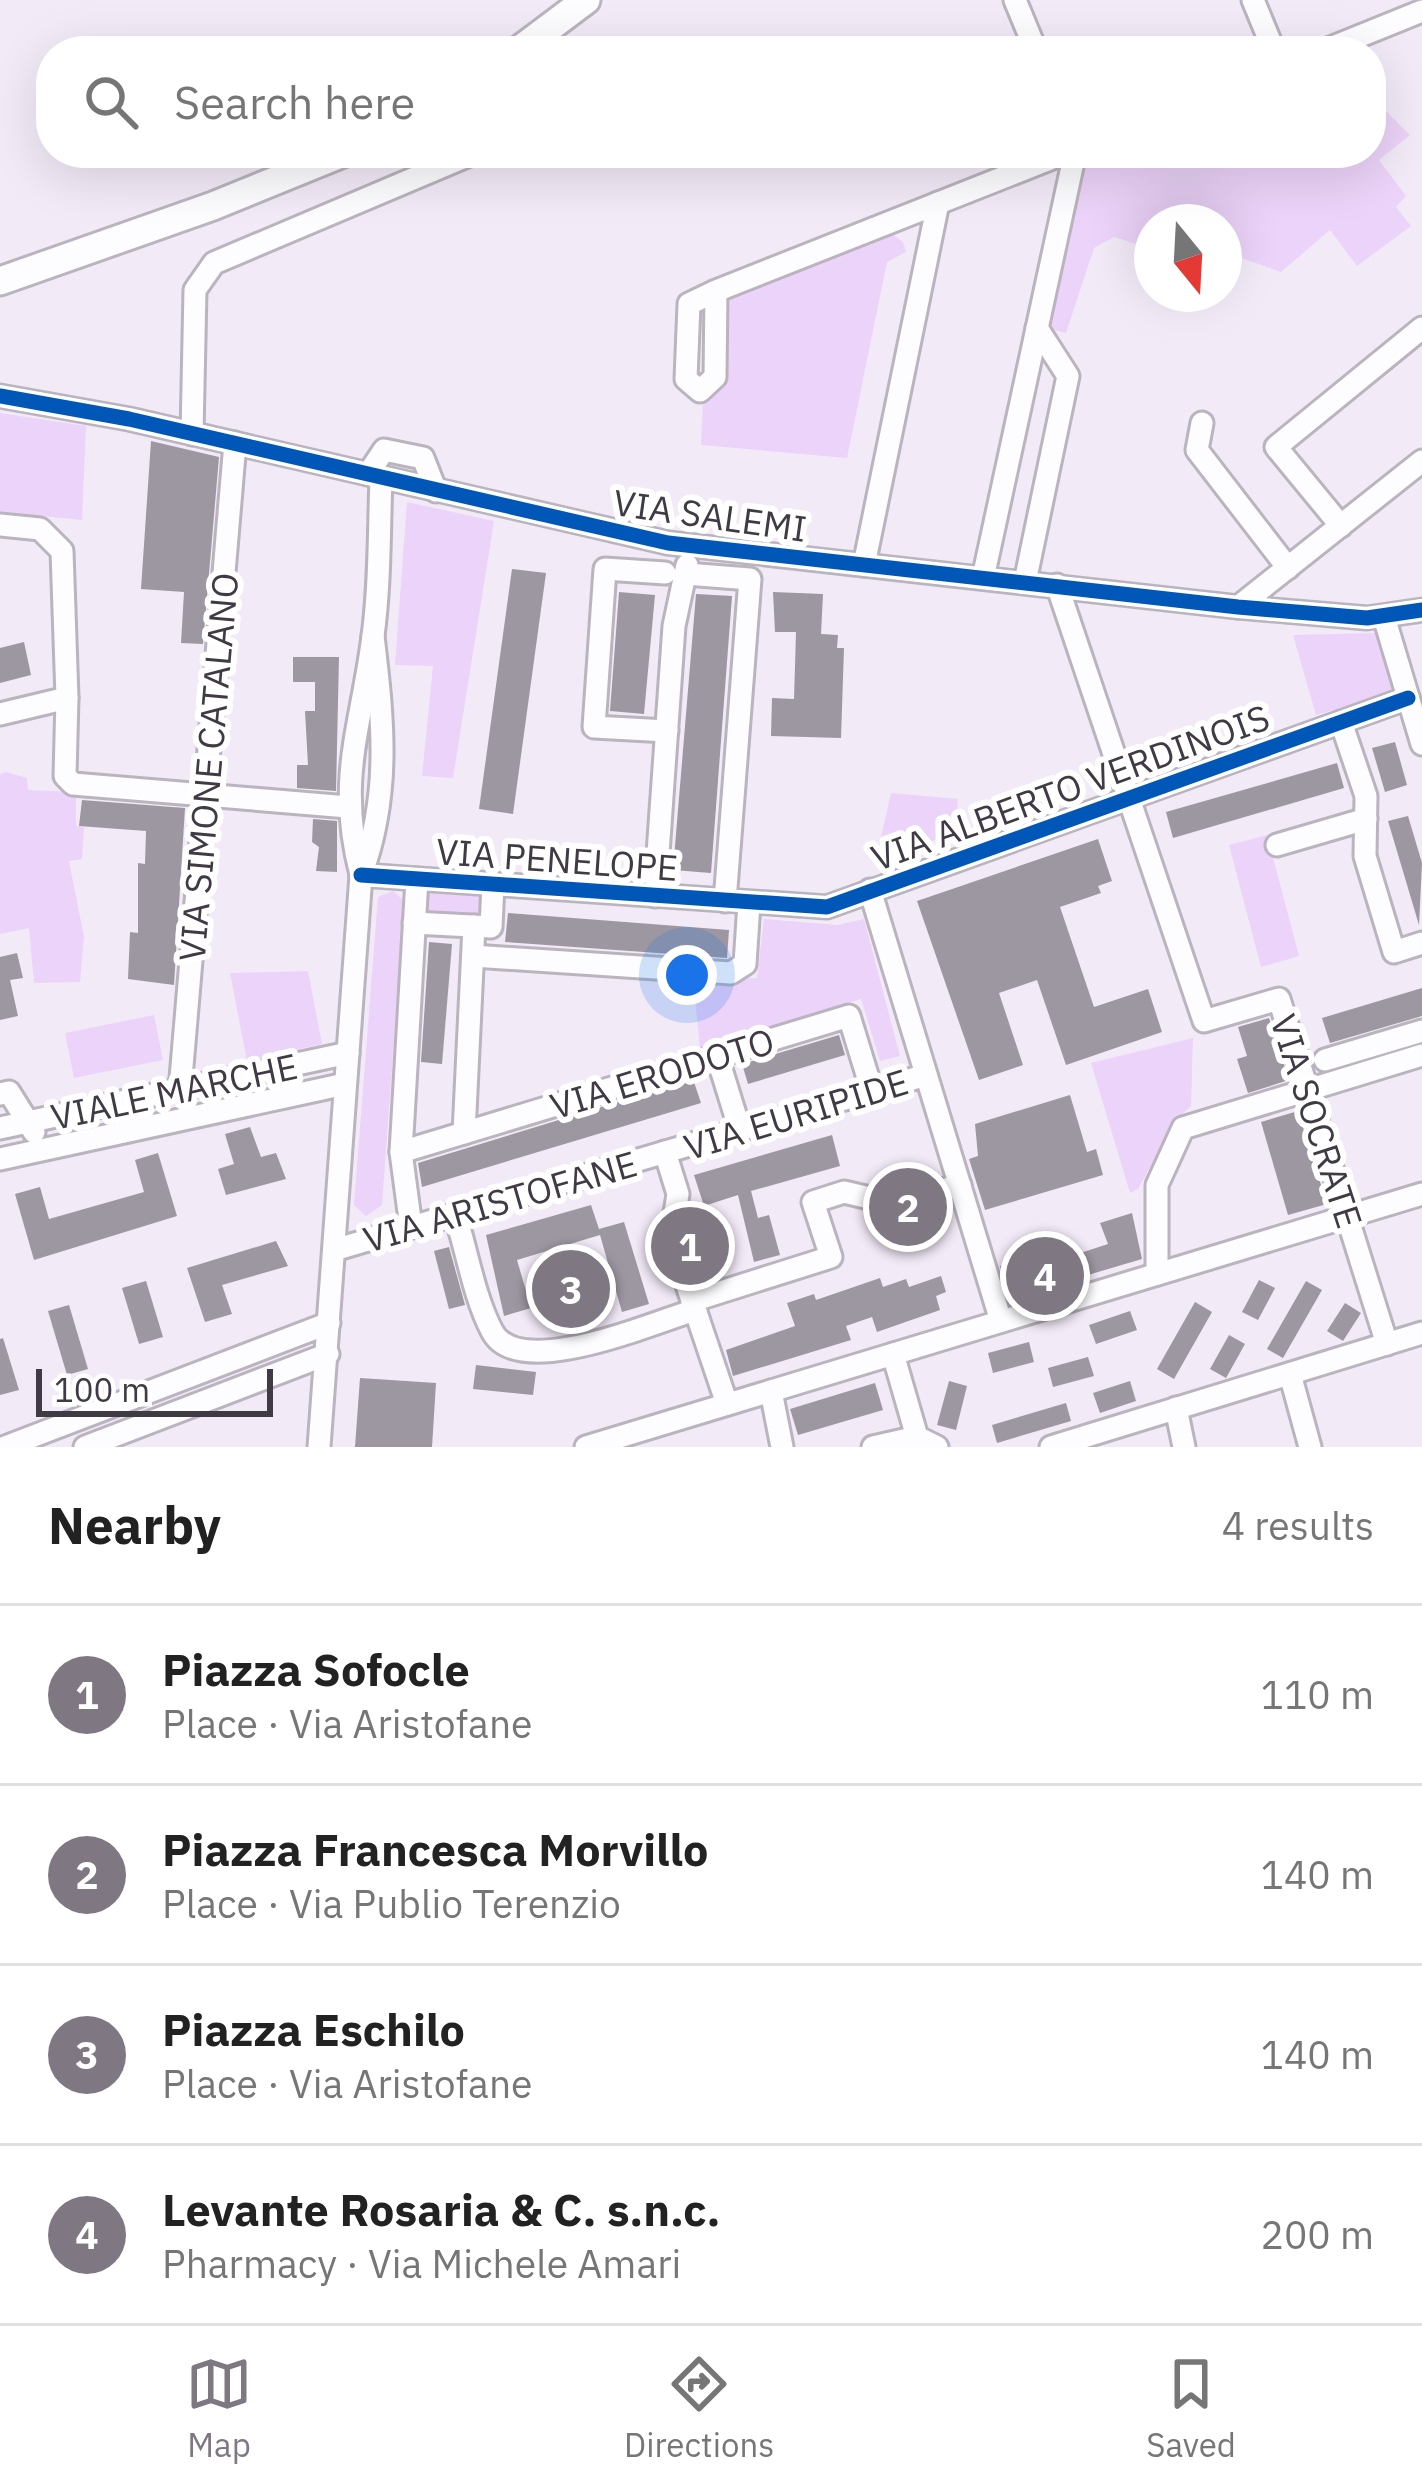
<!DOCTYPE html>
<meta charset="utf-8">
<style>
:root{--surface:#fff;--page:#f6f6f6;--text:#222;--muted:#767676;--line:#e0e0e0;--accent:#7f7883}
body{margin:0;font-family:"IBM Plex Sans",sans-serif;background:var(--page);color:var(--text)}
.compass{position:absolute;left:1134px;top:204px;width:108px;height:108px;border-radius:50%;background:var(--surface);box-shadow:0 12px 48px #0002;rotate:162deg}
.scale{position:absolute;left:36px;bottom:30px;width:237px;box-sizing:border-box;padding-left:12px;border:6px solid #403a44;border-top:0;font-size:33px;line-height:42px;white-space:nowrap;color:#403a44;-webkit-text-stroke:9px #fff;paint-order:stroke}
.you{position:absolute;left:687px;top:975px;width:42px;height:42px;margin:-30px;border:9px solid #fff;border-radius:50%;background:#1a73e8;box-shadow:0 0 0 18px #1a73e833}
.badge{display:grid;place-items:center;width:78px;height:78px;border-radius:50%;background:var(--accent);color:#fff;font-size:39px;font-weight:700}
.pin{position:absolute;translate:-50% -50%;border:6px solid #fff;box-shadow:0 3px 12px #0006}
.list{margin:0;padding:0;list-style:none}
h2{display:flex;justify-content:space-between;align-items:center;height:156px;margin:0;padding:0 48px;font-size:51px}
h2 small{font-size:39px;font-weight:400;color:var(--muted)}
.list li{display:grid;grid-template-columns:78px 1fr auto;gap:36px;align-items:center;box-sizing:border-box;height:180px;padding:0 48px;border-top:3px solid var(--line)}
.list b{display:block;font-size:45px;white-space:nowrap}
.list p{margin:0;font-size:39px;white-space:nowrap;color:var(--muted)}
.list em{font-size:39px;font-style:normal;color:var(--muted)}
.icon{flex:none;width:66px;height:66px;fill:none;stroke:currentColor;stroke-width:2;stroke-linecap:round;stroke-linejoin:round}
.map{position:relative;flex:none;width:1422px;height:1447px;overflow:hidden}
.search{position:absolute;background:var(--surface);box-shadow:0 12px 48px #0002;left:36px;right:36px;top:36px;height:132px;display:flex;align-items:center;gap:30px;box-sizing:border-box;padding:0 42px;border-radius:48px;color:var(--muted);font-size:45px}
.sheet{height:876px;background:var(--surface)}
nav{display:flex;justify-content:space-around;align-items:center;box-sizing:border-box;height:168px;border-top:3px solid var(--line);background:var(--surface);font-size:33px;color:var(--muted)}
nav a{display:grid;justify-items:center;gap:6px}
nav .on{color:var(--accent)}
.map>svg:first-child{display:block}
</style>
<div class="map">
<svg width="1422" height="1447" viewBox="0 0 1422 1447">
<rect width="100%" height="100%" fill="#f3eaf8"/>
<!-- green -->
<g fill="#ecd3f9">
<path d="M1371,66l9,39 30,30 -31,25 27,36 -10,11 15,19 -54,40 -27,-36 -49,42 -57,-20v-30h-72v27l-38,-12 -20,11 -28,85 -21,-5 35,-170 13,-5h278z"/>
<path d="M888,231l15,11 3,10 -19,10 -40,196 -146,-13 2,-47 21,-15v-88z"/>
<path d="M0,413l86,13 -4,94 -82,-8z"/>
<path d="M407,502l87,19 -41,257 -31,-2 11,-110 -38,-1z"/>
<path d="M1377,633l20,59 -81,23 -23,-80z"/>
<path d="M6,772l21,6 1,12 48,2v34l8,1 -2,32 -13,2 15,76 -4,45 -46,1 -5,-55 -29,6v-160z"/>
<path d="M891,793l67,6 -3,36 -78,20z"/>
<path d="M1267,835l32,121 -38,11 -32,-122z"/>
<path d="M425,885l64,5 -2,31 -64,-4z"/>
<path d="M393,891l11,10 -22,304 -16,11 -12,-11 24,-308z"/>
<path d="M764,919l73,6 27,-6 36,137 -20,5 -19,-62 -161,49 -7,-69 64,-1z"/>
<path d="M308,971l14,73 -75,17 -17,-88z"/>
<path d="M154,1015l9,45 -89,18 -9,-45z"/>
<path d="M1193,1038l-2,68 -15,14 -38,69 -8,4 -39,-130z"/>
</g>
<!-- building -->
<g fill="#9d97a1">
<path d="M151,441l68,16 -16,187 -22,-1 3,-51 -43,-3z"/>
<path d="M512,569l34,4 -33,241 -34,-5z"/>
<path d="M619,592l36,3 -11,119 -34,-3z"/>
<path d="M773,592l50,2 -2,40 17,1 -1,13h7l-3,90 -70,-2 1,-38 22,1 2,-67h-21z"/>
<path d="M696,594l36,2 -21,277 -38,-3z"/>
<path d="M24,642l7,33 -31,8v-35z"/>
<path d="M293,657h46l-3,134 -39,-3v-23h11l-3,-54h10v-29h-22z"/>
<path d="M1395,742l12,43 -22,7 -13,-44z"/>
<path d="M1337,763l7,25 -171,50 -7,-26z"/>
<path d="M82,800l103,8 -11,177 -46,-6 2,-47 8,1v-70l7,1 1,-33 -67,-5z"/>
<path d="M1408,816l14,47 -3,62 -31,-104z"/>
<path d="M313,819l24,2v51l-21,-1 3,-24 -7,-5z"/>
<path d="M1098,839l14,42 -14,5 3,7 -41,14 34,100 54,-18 14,43 -96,33 -29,-85 -38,13 24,72 -44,15 -62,-179z"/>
<path d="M508,913l221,17 -2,28 -222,-16z"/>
<path d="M429,942l23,2 -10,120 -21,-2z"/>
<path d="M17,953l6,25 -13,2 8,36 -18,4v-63z"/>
<path d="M1422,988v28l-92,27 -8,-25z"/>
<path d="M1269,1018l20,62 -41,13 -11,-34 10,-3 -9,-29z"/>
<path d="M839,1035l6,20 -97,29 -6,-20z"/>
<path d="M693,1079l8,24 -279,84 -4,-24z"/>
<path d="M1070,1095l17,57 9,-3 7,26 -118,35 -16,-51 9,-3 -3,-32z"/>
<path d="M1298,1111l29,93 -39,11 -27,-93z"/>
<path d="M250,1127l11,30 15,-4 10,26 -60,16 -8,-26 16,-5 -9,-30z"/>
<path d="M832,1135l8,31 -89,25 7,27 11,-3 11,40 -26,7 -16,-67 -34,11 -10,-31z"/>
<path d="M158,1153l19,63 -143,44 -19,-66 25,-7 9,32 95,-27 -9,-32z"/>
<path d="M591,1205l8,24 25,-7 25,82 -27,8 -22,-77 -83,25 14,48 -27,8 -18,-81z"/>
<path d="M1132,1213l10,46 -132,39 -10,-32 53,-15 3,10 52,-17 -8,-21z"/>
<path d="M276,1241l12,25 -66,19 10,29 -27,8 -18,-54z"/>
<path d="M449,1247l16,58 -16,4 -15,-58z"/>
<path d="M941,1276l5,16 -10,4 4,14 -63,22 -5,-15 -26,9 5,14 -118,36 -7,-26 69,-24 -8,-23 27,-9 2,6 64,-22 3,9 23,-8 3,8z"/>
<path d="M1259,1280l16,8 -17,32 -16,-8z"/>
<path d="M146,1281l17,56 -24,7 -17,-56z"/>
<path d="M1306,1281l16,9 -39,68 -16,-9z"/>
<path d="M1195,1302l17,10 -38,67 -17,-10z"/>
<path d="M1345,1303l16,10 -18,28 -16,-10z"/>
<path d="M69,1305l19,64 -21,6 -19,-64z"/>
<path d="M1130,1311l7,19 -41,14 -7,-19z"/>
<path d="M1229,1335l16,9 -19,34 -16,-9z"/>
<path d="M3,1338l16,52 -19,5v-56z"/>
<path d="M1029,1342l5,20 -41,11 -5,-20z"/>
<path d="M1088,1357l6,19 -41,11 -5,-19z"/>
<path d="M476,1365l60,7 -3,23 -60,-6z"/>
<path d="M360,1378l76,5 -4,64h-77z"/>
<path d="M949,1381l18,5 -11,44 -19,-5z"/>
<path d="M1130,1381l6,20 -36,12 -7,-20z"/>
<path d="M875,1383l8,27 -85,25 -8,-26z"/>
<path d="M1066,1403l5,18 -74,22 -5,-18z"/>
</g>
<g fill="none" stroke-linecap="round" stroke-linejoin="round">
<defs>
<g id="minor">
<path d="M1015,0l21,51"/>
<path d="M1253,0l21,51"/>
<path d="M1323,51l99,-40"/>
<path d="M716,291l-1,86 -15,14 -14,-12 3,-75 27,-13 349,-138"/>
<path d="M0,396l129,23 539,124 570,64 129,11 55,-8"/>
<path d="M1202,423l-5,27 91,118"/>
<path d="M192,434l3,-144 19,-27 260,-110"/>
<path d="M368,474l16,-24 39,8 13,33"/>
<path d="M0,525l40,4 22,22 5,147 -67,16"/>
<path d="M1341,526l-65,-79 146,-119"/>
<path d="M864,565l74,-362"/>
<path d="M665,573l-60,-4 -11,158 73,4"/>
<path d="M686,574l64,5 -25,322"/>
<path d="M983,578l92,-425"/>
<path d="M1025,582l43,-206 -31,-48"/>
<path d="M1057,585l147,436 75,-22 108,345"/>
<path d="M1238,607l184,-146"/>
<path d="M1384,617l38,127"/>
<path d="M67,698l-2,78 8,8 275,23"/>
<path d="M1341,722l25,74 -1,60 29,96 28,-9"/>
<path d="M1277,845l89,-26"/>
<path d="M361,875l466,32 581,-209"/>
<path d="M361,875c-25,-97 0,-146 12,-239 7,-52 6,-106 8,-158"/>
<path d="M870,890l131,431"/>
<path d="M655,896l19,-270 13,-61"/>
<path d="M414,923l77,4 2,-43"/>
<path d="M473,956l258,17 14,-9 4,-61"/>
<path d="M717,1056l23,74"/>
<path d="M1325,1060l97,-29"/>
<path d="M180,1090l55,-647"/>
<path d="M0,1094l9,-2 25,40"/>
<path d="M0,1128l348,-75"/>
<path d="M464,1133l10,-207"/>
<path d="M401,1152l448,-136 23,75"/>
<path d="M665,1152l13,42 -7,44 56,166"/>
<path d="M0,1159l345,-75"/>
<path d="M455,1214c12,37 19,83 37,117 26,51 162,-9 203,-21"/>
<path d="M411,1227l-10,-75 16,-273"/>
<path d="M334,1250l592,-175"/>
<path d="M1157,1274v-89l26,-57 239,-73"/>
<path d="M692,1301l139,-44 -18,-55 31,-10 51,12 65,-19"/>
<path d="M893,1354l24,83 20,10"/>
<path d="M1290,1374l20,73"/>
<path d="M771,1391l11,56"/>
<path d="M1176,1408l8,39"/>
<path d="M5,1447l324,-124"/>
<path d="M85,1447l243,-93"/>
<path d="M319,1447l42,-572c30,-80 22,-156 12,-239"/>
<path d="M586,1447l836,-253"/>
<path d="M873,1447l44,-10"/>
<path d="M1051,1447l371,-114"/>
</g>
<g id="major">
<path d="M518,51l68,-51"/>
<path d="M0,281l213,-75 130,-53"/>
</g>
</defs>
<!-- minor casing -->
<use href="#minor" stroke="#bab4be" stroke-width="27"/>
<!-- major casing -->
<use href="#major" stroke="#bab4be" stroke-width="33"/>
<!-- minor -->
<use href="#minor" stroke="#fdfcfe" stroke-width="21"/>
<!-- major -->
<use href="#major" stroke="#fdfcfe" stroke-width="27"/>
<defs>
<g id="cycleway">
<path d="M0,396l129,23 539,124 570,64 129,11 55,-8"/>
<path d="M361,875l466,32 581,-209"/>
</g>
</defs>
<!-- cycleway casing -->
<use href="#cycleway" stroke="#fff" stroke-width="22"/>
<!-- cycleway -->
<use href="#cycleway" stroke="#0057b8" stroke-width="15"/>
</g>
<g text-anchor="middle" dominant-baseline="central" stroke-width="12" stroke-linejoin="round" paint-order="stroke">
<!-- street labels -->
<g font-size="36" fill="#403a44" stroke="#fff">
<text transform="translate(710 515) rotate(8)">VIA SALEMI</text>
<text transform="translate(208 767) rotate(-85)">VIA SIMONE CATALANO</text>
<text transform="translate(1070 787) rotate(-20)">VIA ALBERTO VERDINOIS</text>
<text transform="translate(557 859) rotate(4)">VIA PENELOPE</text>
<text transform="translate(662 1073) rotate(-17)">VIA ERODOTO</text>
<text transform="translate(174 1091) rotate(-12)">VIALE MARCHE</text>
<text transform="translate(796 1114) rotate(-17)">VIA EURIPIDE</text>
<text transform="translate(1317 1121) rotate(72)">VIA SOCRATE</text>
<text transform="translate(500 1201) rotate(-16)">VIA ARISTOFANE</text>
</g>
</g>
</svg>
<svg class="compass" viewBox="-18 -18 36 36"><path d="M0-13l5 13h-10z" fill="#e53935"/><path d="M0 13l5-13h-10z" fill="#767676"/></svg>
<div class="scale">100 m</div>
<div class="you"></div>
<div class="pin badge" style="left:690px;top:1246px">1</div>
<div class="pin badge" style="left:908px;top:1207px">2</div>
<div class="pin badge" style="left:571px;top:1289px">3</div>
<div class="pin badge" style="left:1045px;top:1276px">4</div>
<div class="search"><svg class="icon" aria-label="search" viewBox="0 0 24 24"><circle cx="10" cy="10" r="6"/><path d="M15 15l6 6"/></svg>Search here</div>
</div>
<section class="sheet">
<h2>Nearby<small>4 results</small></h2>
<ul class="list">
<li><span class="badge">1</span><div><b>Piazza Sofocle</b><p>Place · Via Aristofane</p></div><em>110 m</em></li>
<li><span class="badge">2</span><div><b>Piazza Francesca Morvillo</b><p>Place · Via Publio Terenzio</p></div><em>140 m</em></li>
<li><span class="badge">3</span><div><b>Piazza Eschilo</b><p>Place · Via Aristofane</p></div><em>140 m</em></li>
<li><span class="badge">4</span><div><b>Levante Rosaria &amp; C. s.n.c.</b><p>Pharmacy · Via Michele Amari</p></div><em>200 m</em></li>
</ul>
</section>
<nav>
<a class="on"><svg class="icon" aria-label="map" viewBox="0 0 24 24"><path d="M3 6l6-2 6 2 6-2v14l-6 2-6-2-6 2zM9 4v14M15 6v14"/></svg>Map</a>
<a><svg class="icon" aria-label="directions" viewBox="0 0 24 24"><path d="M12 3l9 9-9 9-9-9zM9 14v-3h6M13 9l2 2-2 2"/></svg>Directions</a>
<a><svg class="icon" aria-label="saved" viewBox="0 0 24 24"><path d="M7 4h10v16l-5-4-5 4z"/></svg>Saved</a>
</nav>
